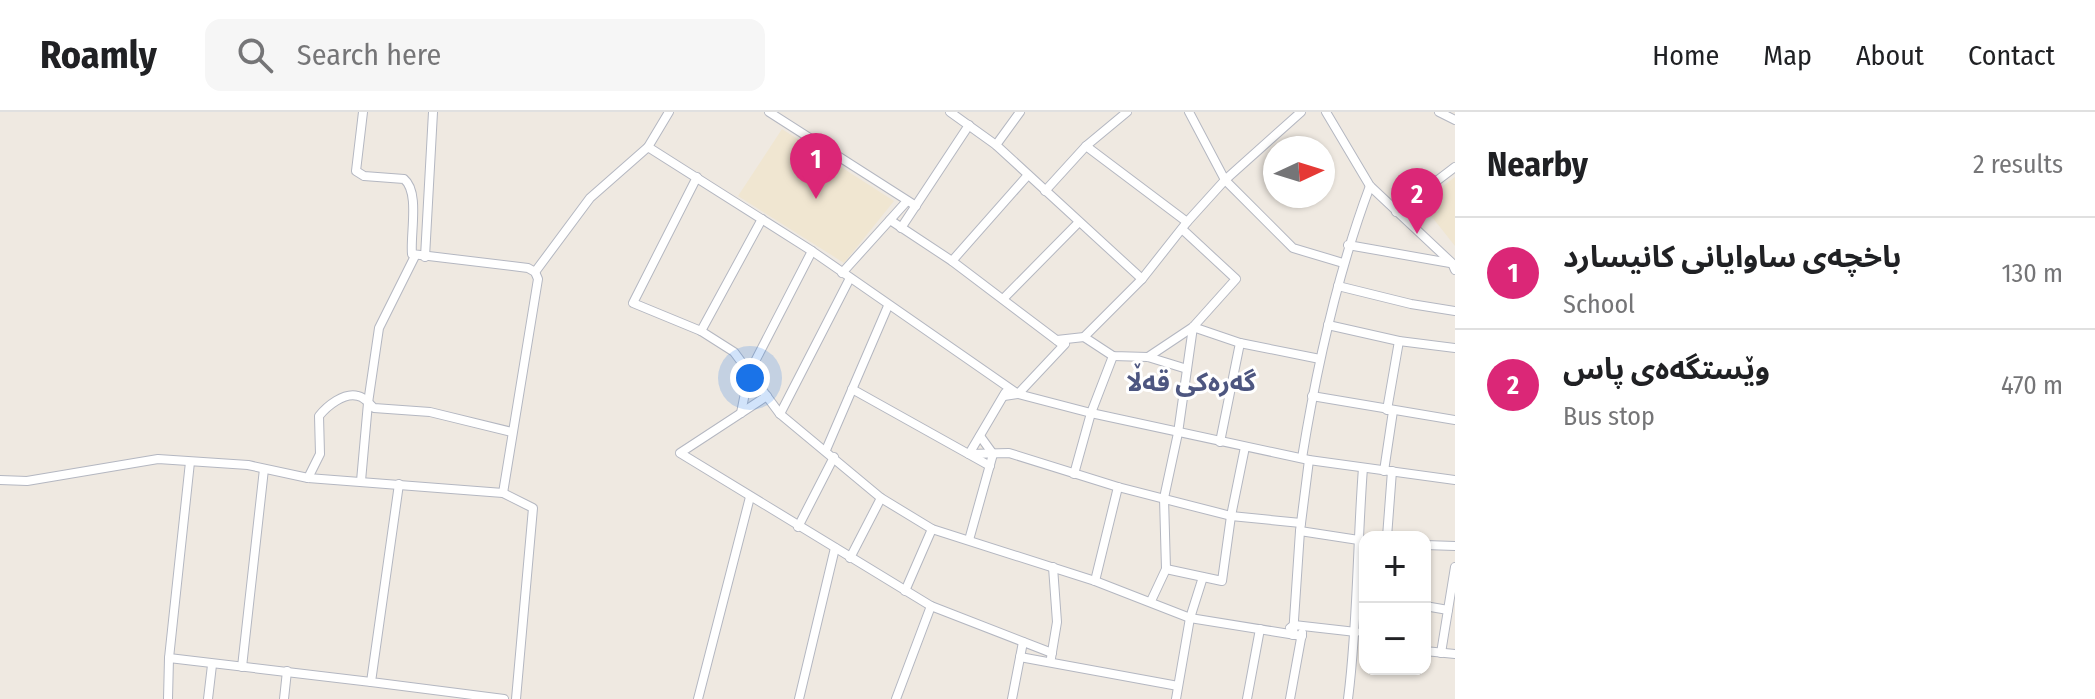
<!DOCTYPE html>
<meta charset="utf-8">
<style>
:root{--surface:#fff;--page:#f6f6f6;--text:#202124;--muted:#757577;--line:#e0e0e0;--accent:#db2777}
body{margin:0;font-family:"Fira Sans Condensed","Noto Sans Arabic",sans-serif;background:var(--page);color:var(--text)}
.controls{position:absolute;right:24px;bottom:24px;display:grid;overflow:hidden;border-radius:16px;box-shadow:0 2px 6px #0004}
.controls button{width:72px;height:72px;display:grid;place-items:center;padding:0;border:0;border-bottom:2px solid var(--line);background:var(--surface);color:var(--text);font:40px sans-serif}
.compass{position:absolute;left:1263px;top:24px;width:72px;height:72px;border-radius:50%;background:var(--surface);box-shadow:0 2px 6px #0004;rotate:86deg}
.you{position:absolute;left:750px;top:266px;width:28px;height:28px;margin:-20px;border:6px solid #fff;border-radius:50%;background:#1a73e8;box-shadow:0 0 0 12px #1a73e833}
.badge{display:grid;place-items:center;width:52px;height:52px;border-radius:50%;background:var(--accent);color:#fff;font-size:26px;font-weight:700}
.pin{position:absolute;translate:-50% -66px;filter:drop-shadow(0 2px 4px #0008)}
.pin::after{content:'';position:absolute;top:42px;width:28px;height:24px;background:inherit;clip-path:polygon(0 0,100% 0,50% 100%)}
.list{margin:0;padding:0;list-style:none}
h2{display:flex;justify-content:space-between;align-items:center;height:104px;margin:0;padding:0 32px;font-size:34px}
h2 small{font-size:26px;font-weight:400;color:var(--muted)}
.list li{display:grid;grid-template-columns:52px 1fr auto;gap:24px;align-items:center;box-sizing:border-box;height:112px;padding:0 32px;border-top:2px solid var(--line)}
.list b{display:block;font-size:30px;white-space:nowrap}
.list p{margin:0;font-size:26px;white-space:nowrap;color:var(--muted)}
.list em{font-size:26px;font-style:normal;color:var(--muted)}
.icon{flex:none;width:44px;height:44px;fill:none;stroke:currentColor;stroke-width:2;stroke-linecap:round;stroke-linejoin:round}
.map{position:relative;flex:none;width:1455px;height:587px;overflow:hidden}
header{display:flex;align-items:center;gap:48px;box-sizing:border-box;height:112px;padding:0 40px;background:var(--surface);border-bottom:2px solid var(--line)}
header strong{font-size:38px}
nav{display:flex;gap:44px;margin-inline-start:auto;font-size:28px}
.search{width:560px;height:72px;background:var(--page);display:flex;align-items:center;gap:20px;box-sizing:border-box;padding:0 28px;border-radius:16px;color:var(--muted);font-size:30px}
main{display:flex}
aside{flex:1;background:var(--surface)}
.map>svg:first-child{display:block}
</style>
<header>
<strong>Roamly</strong>
<div class="search"><svg class="icon" aria-label="search" viewBox="0 0 24 24"><circle cx="10" cy="10" r="6"/><path d="M15 15l6 6"/></svg>Search here</div>
<nav><a>Home</a><a>Map</a><a>About</a><a>Contact</a></nav>
</header>
<main>
<div class="map">
<svg width="1455" height="587" viewBox="0 0 1455 587">
<rect width="100%" height="100%" fill="#efe9e1"/>
<!-- education -->
<g fill="#f0e6d1">
<path d="M782,17l112,72 -50,62 -106,-67z"/>
<path d="M1455,65v69l-34,-43z"/>
</g>
<g fill="none" stroke-linecap="round" stroke-linejoin="round">
<defs>
<g id="minor">
<path d="M769,0l147,94"/>
<path d="M950,0l46,33 146,134"/>
<path d="M1189,0l36,68 68,68 50,15"/>
<path d="M1326,0l44,74 82,77 3,7"/>
<path d="M1439,0l16,8"/>
<path d="M996,33l24,-33"/>
<path d="M1086,34l101,76"/>
<path d="M648,35l21,-35"/>
<path d="M697,65l-64,126 68,28 33,21 46,62 101,84 51,31 163,52 95,37 112,18"/>
<path d="M1045,79l41,-45 41,-34"/>
<path d="M1396,100l59,-45"/>
<path d="M890,108l62,41 111,84"/>
<path d="M901,116l68,-103"/>
<path d="M1348,133l102,18"/>
<path d="M425,145l8,-145"/>
<path d="M952,149l76,-86"/>
<path d="M535,160l55,-74 58,-51 164,104 206,143 73,19 218,47 146,20"/>
<path d="M842,161l65,-72"/>
<path d="M1338,174l73,18 44,7"/>
<path d="M1003,187l76,-77"/>
<path d="M1328,213l71,16 56,7"/>
<path d="M701,219l61,-112"/>
<path d="M1084,225l29,19 35,1 39,12"/>
<path d="M1057,228l27,-3 58,-58 45,-57 38,-42 76,-68"/>
<path d="M1148,245l45,-30 43,-48 -54,-50"/>
<path d="M852,277l138,77"/>
<path d="M767,284l-87,57 251,153 121,47"/>
<path d="M1004,284l14,-2 47,-50"/>
<path d="M1312,284l143,24"/>
<path d="M1387,298l12,-69"/>
<path d="M741,301l8,-40 63,-122"/>
<path d="M780,302l70,-136"/>
<path d="M1220,330l20,-99"/>
<path d="M826,338l62,-144"/>
<path d="M969,342l40,-1 109,34 113,29 70,7"/>
<path d="M969,342l36,-61"/>
<path d="M1302,346c15,-93 35,-184 68,-272"/>
<path d="M1384,359l9,-60"/>
<path d="M1074,362l17,-61 22,-57"/>
<path d="M308,366l12,-24 -1,-38c8,-10 25,-24 39,-20 7,1 11,8 16,12l56,4 82,20"/>
<path d="M0,368l27,1 131,-22 90,6 60,13 195,15 35,-214 -3,-7 -7,-4 -116,-14c-2,-20 8,-62 -8,-75l-40,-3 -8,-5 7,-59"/>
<path d="M361,369l7,-78 11,-75 36,-72"/>
<path d="M399,372l-28,198 133,17"/>
<path d="M503,381l30,15 -17,191"/>
<path d="M798,415l36,-70"/>
<path d="M1300,419l65,10"/>
<path d="M1387,425l5,-66"/>
<path d="M969,428l24,-86 -13,-18"/>
<path d="M1425,433l30,1"/>
<path d="M850,446l31,-60"/>
<path d="M1166,457l56,12 9,-65 14,-69"/>
<path d="M1095,469l23,-94"/>
<path d="M905,479l27,-62"/>
<path d="M1151,489l15,-32 -2,-71 14,-65 15,-106 47,16 80,16"/>
<path d="M1425,494l23,4"/>
<path d="M1290,516l4,-3 62,7"/>
<path d="M1293,523l7,-104 9,-71"/>
<path d="M1425,539l30,3"/>
<path d="M1441,541l14,-86"/>
<path d="M1020,545l158,29"/>
<path d="M169,546l202,24"/>
<path d="M1051,546l6,-36 -4,-55"/>
<path d="M242,555l22,-198"/>
<path d="M168,587l1,-41 21,-196"/>
<path d="M208,587l4,-34"/>
<path d="M284,587l3,-28"/>
<path d="M698,587l52,-202"/>
<path d="M799,587l36,-151"/>
<path d="M896,587l35,-93"/>
<path d="M1012,587l11,-57"/>
<path d="M1176,587l14,-81 13,-41"/>
<path d="M1247,587l13,-70"/>
<path d="M1290,587l12,-66"/>
<path d="M1348,587c10,-77 9,-154 15,-231"/>
</g>
</defs>
<!-- minor casing -->
<use href="#minor" stroke="#b4b7c1" stroke-width="10"/>
<!-- minor -->
<use href="#minor" stroke="#fff" stroke-width="8"/>
</g>
<g text-anchor="middle" dominant-baseline="central" stroke-width="6" stroke-linejoin="round" paint-order="stroke">
<!-- quarter labels -->
<g font-size="26" font-weight="bold" fill="#4d5680" stroke="#fff">
<text x="1191" y="270">گەرەکی قەڵا</text>
</g>
</g>
</svg>
<div class="controls">
<button>+</button>
<button>−</button>
</div>
<svg class="compass" viewBox="-18 -18 36 36"><path d="M0-13l5 13h-10z" fill="#e53935"/><path d="M0 13l5-13h-10z" fill="#757577"/></svg>
<div class="you"></div>
<div class="pin badge" style="left:816px;top:87px">1</div>
<div class="pin badge" style="left:1417px;top:122px">2</div>
</div>
<aside>
<h2>Nearby<small>2 results</small></h2>
<ul class="list">
<li><span class="badge">1</span><div><b>باخچەی ساوایانی کانیسارد</b><p>School</p></div><em>130 m</em></li>
<li><span class="badge">2</span><div><b>وێستگەەی پاس</b><p>Bus stop</p></div><em>470 m</em></li>
</ul>
</aside>
</main>
